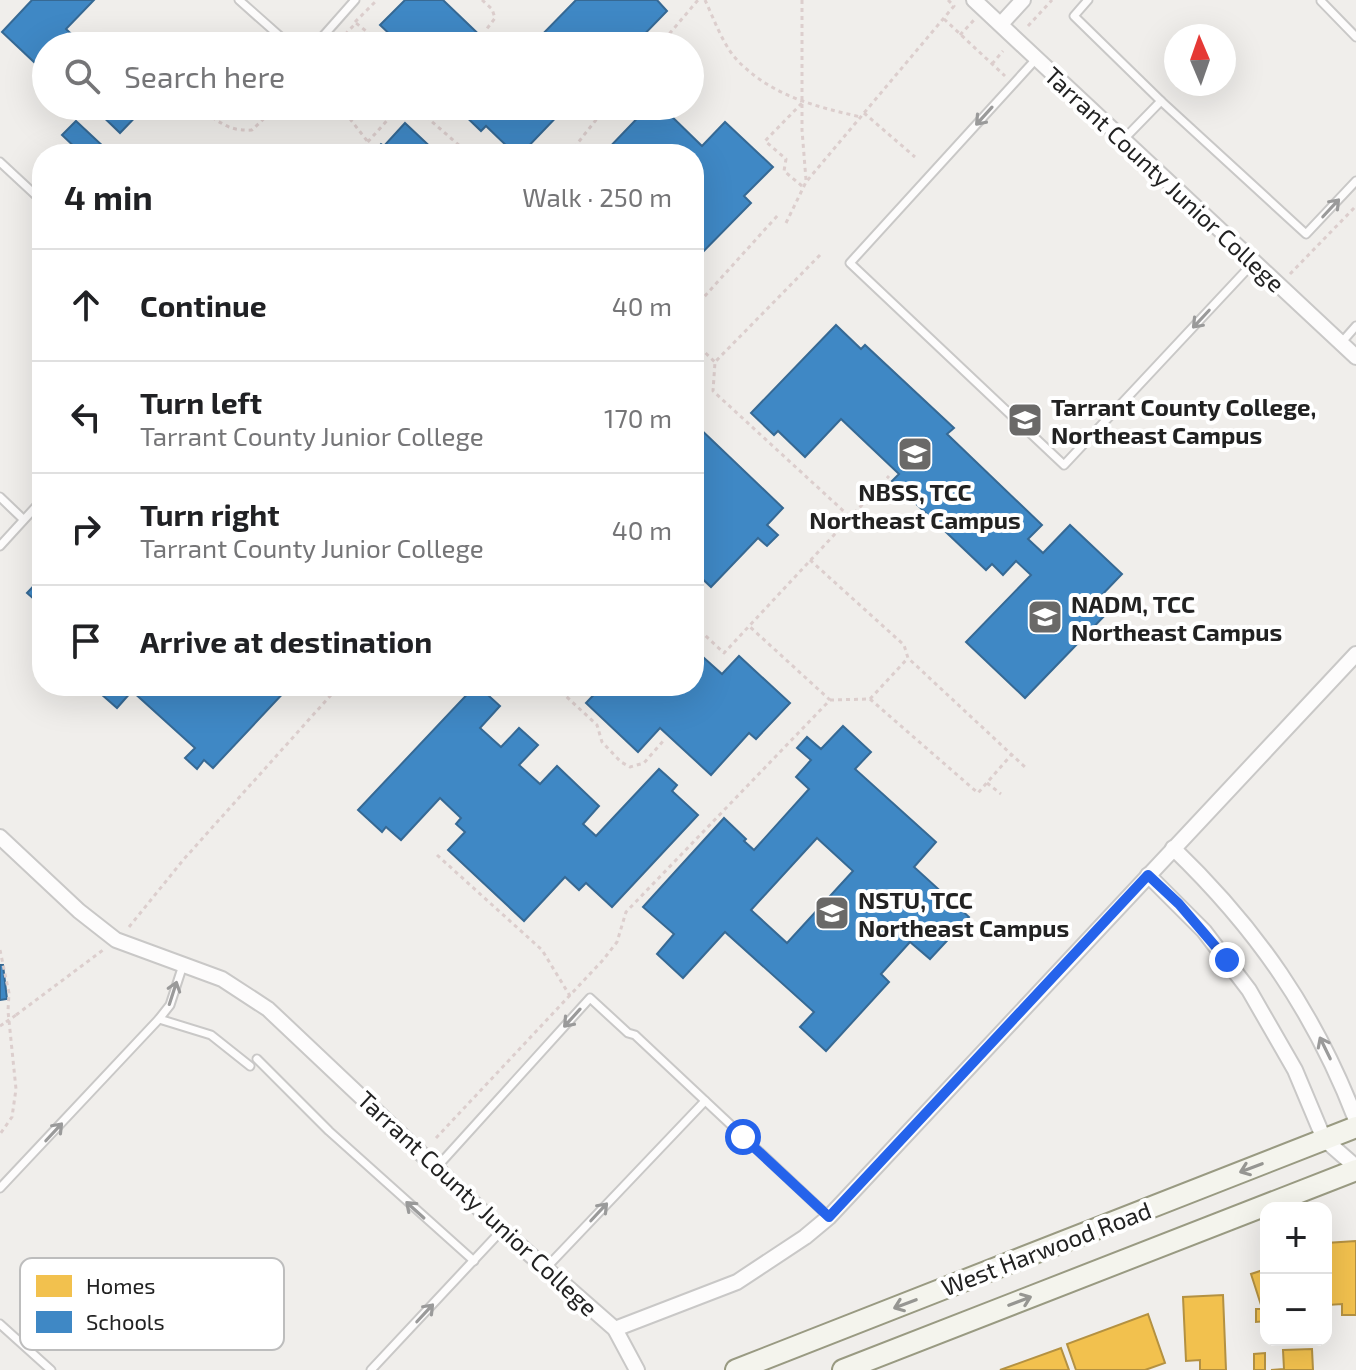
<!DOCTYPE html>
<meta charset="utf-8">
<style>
:root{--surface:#fff;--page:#f6f6f6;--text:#202124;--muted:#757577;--line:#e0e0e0}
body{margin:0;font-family:"Exo 2",sans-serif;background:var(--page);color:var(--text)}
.controls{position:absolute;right:24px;bottom:24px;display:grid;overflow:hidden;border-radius:16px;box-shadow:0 8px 32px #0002}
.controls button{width:72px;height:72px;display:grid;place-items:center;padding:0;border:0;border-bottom:2px solid var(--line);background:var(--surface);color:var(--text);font:40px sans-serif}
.compass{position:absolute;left:1164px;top:24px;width:72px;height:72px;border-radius:50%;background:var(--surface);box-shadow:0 8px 32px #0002;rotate:358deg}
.stop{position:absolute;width:24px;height:24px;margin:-18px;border:6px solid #2563eb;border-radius:50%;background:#fff}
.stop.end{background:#2563eb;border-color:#fff;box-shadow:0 2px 8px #0008}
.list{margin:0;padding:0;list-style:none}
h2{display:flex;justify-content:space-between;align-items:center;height:104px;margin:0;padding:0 32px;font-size:34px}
h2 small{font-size:26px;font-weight:400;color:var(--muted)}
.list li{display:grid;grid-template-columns:52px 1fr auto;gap:24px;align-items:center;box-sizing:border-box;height:112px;padding:0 32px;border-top:2px solid var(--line)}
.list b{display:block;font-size:30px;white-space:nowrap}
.list p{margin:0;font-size:26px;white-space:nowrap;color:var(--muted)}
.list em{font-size:26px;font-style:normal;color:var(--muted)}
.icon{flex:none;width:44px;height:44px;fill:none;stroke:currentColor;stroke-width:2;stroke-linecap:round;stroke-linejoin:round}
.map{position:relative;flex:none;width:1356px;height:1370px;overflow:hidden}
.search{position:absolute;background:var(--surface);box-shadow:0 8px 32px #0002;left:32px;top:32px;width:672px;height:88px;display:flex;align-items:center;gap:20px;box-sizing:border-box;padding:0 28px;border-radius:44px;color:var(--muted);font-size:30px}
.panel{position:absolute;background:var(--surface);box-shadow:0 8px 32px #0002;left:32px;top:144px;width:672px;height:552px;border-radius:32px}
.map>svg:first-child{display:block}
</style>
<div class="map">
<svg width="1356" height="1370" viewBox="0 0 1356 1370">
<rect width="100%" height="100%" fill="#f0eeeb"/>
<!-- homes -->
<g fill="#f2c14e" stroke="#b49141" stroke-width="2">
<path d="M1356,1241v74h-14v-11l-14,1 -2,-62z"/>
<path d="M1266,1269v34l-5,2 -10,-31z"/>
<path d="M1223,1295l3,75h-26v-10l-14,1 -3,-64z"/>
<path d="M1256,1309h10v12l-10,1z"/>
<path d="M1148,1314l17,49 -20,7h-69l-9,-26z"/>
<path d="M1061,1348l8,22h-69z"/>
<path d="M1312,1349l1,21h-42l13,-1 -1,-19z"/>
<path d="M1265,1353v17h-11v-16z"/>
</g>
<!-- schools -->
<g fill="#3f88c5" stroke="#366994" stroke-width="2" fill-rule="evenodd">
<path d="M32,0h62l-28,29 18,17h-25l-4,-4 -4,4h-5v5l-11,12 -33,-31z"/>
<path d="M405,0h38l48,46h-98l4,-5 -17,-16z"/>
<path d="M576,0h81l10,11 -34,35h-102z"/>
<path d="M144,34l14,12h-25z"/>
<path d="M104,35l12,11h-23z"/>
<path d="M92,106h54l-26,27z"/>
<path d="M455,106h112l-46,48h-6l-29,-28 -5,5z"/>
<path d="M649,106h12l41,40 23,-24 48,45 -29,29 7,7 -57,58v-107h-91z"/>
<path d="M76,121l30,28 -5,5h-19l-20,-19z"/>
<path d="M405,123l33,31h-66l9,-10 3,2z"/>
<path d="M836,325l25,24 4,-4 89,83 -7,6 95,91 -14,14 15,14 27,-28 52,49 -24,25 12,11 -85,88 -59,-56 65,-67 -15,-14 -13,14 -11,-11 -6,6 -94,-89 7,-7 -58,-55 -36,38 -27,-26 -4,4 -23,-22z"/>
<path d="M694,423l89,85 -16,17 11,10 -11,11 -9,-8 -47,49 -17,-16z"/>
<path d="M42,577v29l-15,-13z"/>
<path d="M694,649l28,25 17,-18 51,47 -34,36 -7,-6 -38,42 -51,-47 -22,24 -52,-49 16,-17h92z"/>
<path d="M92,686h196l1,1 -76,81 -9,-8 -7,9 -12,-11 10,-10 -63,-57 -15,17z"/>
<path d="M475,686h3l22,20 -20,22 21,19 18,-19 19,17 -19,20 21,19 17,-18 42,40 -16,18 13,12 63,-67 18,16 -5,6 26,24 -86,92 -26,-24 -7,7 -14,-13 -41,44 -76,-71 17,-18 -9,-8 5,-6 -21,-20 -39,42 -15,-13 -4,5 -24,-22z"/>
<path d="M843,726l28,26 -16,17 81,73 -22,25 55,50 -39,42 -20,-17 -29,32 8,8 -63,69 -26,-24 14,-15 -89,-80 -42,46 -26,-24 17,-20 -31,-27 81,-89 22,21 -2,2 10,9 55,-61 -13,-12 15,-17 -14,-12 10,-11 14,12zM817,838l36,33 -66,72 -36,-33z"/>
<path d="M0,965h3l4,34 -7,1z"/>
</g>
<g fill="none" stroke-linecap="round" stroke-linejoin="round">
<defs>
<g id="lane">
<path d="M239,0l52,46"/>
<path d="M1088,0l-14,16 87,85 145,133 50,-53"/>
<path d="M1321,1l35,36"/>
<path d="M309,46l8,-3 38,-43"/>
<path d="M1037,58l-187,205 214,202 190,-203"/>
<path d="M1123,140l38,-39"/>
<path d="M0,162l42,39"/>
<path d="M1341,343l15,-17"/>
<path d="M0,497l23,22"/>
<path d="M0,546l42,-46"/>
<path d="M159,1019l52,16 39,31"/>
<path d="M257,1059l72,72 145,130"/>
<path d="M437,1167l153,-169 38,35 7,2 194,182"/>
<path d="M0,1188l159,-169 11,-14 13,-40"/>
<path d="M545,1269l160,-168"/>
<path d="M0,1324l51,46"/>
<path d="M371,1370l131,-140"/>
</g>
<g id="street">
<path d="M974,0l382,357"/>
<path d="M1001,24l22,-24"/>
<path d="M0,837l79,74 37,29 106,39 46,30 234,221 113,99 22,41"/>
<path d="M1173,848c84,81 141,163 183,272"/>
<path d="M1148,875l56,56 45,59 46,80 29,69 32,28"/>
<path d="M615,1329l122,-47 68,-45 24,-20 527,-563"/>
</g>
<g id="secondary">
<path d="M736,1370l620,-243"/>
<path d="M843,1370l513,-200"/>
</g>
</defs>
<!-- lane casing -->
<use href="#lane" stroke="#c9c8c7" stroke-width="11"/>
<!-- street casing -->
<use href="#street" stroke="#c9c8c7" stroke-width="18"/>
<!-- secondary casing -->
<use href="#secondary" stroke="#999a82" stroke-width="24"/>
<!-- path -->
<g stroke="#dccecd" stroke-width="3" stroke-dasharray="4 4" stroke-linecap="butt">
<path d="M482,0l10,9 3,9 -9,12"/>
<path d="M705,0c10,21 19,49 37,65 34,32 75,42 119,52"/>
<path d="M802,0v130l4,50"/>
<path d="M944,19l61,57"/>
<path d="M355,22l22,-22"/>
<path d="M1028,26l24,-26"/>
<path d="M960,35l14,-15"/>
<path d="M334,46l22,-23 29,23"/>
<path d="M659,46l39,-46"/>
<path d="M992,64l11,-13"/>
<path d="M340,106l28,36"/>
<path d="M414,106l55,48"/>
<path d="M864,113l51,44"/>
<path d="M212,117c14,10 23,14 40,13l25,-24"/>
<path d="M357,154l43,-48"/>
<path d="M569,154l38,-48"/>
<path d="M802,186l-18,-15 2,-12 -21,-18 37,-38"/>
<path d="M786,223l20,-41 148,-176 -6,-6"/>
<path d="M820,255l-105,107 -2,29 137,126"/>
<path d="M1290,274l66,-68"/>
<path d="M694,308l84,-93"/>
<path d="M694,342l21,20"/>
<path d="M694,360l9,-9"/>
<path d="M810,560l94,85 4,13 118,110"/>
<path d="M694,625l30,28 165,-177"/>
<path d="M555,686l42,39 5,17 19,20 9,5 14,-4 20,-23"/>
<path d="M870,699l108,94 34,-39"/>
<path d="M830,700l40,-1 38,-41"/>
<path d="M987,783l14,11"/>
<path d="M437,855l105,95 28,46"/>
<path d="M129,927l55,-68 155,-173"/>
<path d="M0,950l9,43 -1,18 8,78 -4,28 -12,17"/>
<path d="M16,1015l87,-65"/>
<path d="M0,1026l6,-4"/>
<path d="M436,1138l167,-178 14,-18 9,-30 204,-212 -81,-74"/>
</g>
<!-- lane -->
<use href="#lane" stroke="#fdfcfc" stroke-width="7"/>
<!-- street -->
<use href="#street" stroke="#fdfcfc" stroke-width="14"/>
<!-- secondary -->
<use href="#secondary" stroke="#f4f4ed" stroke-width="20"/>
<!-- path-bridge -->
<path stroke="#dccecd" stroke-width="3" stroke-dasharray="4 4" stroke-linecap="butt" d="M6,1022l10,-7"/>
</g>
<!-- one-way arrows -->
<defs><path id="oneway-shaft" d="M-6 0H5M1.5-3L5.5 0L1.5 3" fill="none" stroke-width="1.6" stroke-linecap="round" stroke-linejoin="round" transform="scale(2)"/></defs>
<g stroke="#9a9a9a">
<use href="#oneway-shaft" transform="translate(984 116) rotate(132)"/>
<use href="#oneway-shaft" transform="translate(1331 208) rotate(-47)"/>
<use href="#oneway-shaft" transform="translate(1201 319) rotate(133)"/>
<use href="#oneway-shaft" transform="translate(173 993) rotate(-72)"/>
<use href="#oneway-shaft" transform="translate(572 1018) rotate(132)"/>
<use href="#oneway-shaft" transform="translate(1325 1048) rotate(-116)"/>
<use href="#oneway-shaft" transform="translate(54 1132) rotate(-47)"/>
<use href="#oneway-shaft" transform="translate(415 1210) rotate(-138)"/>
<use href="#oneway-shaft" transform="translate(599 1212) rotate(-47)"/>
<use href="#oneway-shaft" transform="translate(425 1313) rotate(-47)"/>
</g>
<g stroke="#969692">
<use href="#oneway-shaft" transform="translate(1251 1168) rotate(159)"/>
<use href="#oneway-shaft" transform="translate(1020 1301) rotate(-21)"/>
<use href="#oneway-shaft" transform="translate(905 1304) rotate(159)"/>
</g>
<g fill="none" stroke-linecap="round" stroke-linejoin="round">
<!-- route -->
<path stroke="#2563eb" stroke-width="10" d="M743,1137l86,80 319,-342 31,29 48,56"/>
</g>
<!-- icons -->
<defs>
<symbol id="university-square" viewBox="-11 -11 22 22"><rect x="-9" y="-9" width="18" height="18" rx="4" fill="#6a6968" stroke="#fff"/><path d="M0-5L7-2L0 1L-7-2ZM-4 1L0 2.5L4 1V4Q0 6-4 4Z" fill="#fff"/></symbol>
</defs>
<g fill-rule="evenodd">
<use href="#university-square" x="1005" y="400" width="40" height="40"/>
<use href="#university-square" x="895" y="434" width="40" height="40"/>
<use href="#university-square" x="1025" y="597" width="40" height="40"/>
<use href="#university-square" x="812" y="893" width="40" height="40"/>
</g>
<g text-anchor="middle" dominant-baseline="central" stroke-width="8" stroke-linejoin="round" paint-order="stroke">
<!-- street labels -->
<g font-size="24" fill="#222" stroke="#fff">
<text transform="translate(1165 179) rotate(43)">Tarrant County Junior College</text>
<text transform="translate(478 1203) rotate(43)">Tarrant County Junior College</text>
<text transform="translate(1046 1248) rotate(-21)">West Harwood Road</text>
</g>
<!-- poi labels -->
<g font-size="24" font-weight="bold" fill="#222" stroke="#fff" text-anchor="start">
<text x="1051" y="406">Tarrant County College,<tspan x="1051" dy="28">Northeast Campus</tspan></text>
<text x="915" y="491" text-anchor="middle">NBSS, TCC<tspan x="915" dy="28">Northeast Campus</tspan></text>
<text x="1071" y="603">NADM, TCC<tspan x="1071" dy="28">Northeast Campus</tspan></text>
<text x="858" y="899">NSTU, TCC<tspan x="858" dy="28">Northeast Campus</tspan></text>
</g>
</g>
<!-- legend -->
<rect x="20" y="1258" width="264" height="92" rx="12" fill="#fff" stroke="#bdbdbd" stroke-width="2"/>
<rect x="36" y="1275" width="36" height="22" fill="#f2c14e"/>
<rect x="36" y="1311" width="36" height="22" fill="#3f88c5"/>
<g font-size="22" fill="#222">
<text x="86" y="1294">Homes</text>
<text x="86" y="1330">Schools</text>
</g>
</svg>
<div class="controls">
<button>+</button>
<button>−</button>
</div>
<svg class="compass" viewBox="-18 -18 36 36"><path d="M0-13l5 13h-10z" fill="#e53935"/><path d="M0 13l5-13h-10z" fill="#757577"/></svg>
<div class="stop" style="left:743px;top:1137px"></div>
<div class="stop end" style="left:1227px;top:960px"></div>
<div class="search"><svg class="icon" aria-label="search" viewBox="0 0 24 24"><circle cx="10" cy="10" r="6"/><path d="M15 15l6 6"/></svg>Search here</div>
<section class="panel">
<h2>4 min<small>Walk · 250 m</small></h2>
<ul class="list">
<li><svg class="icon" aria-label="ahead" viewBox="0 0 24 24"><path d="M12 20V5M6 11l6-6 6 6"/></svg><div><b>Continue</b></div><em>40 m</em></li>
<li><svg class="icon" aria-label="left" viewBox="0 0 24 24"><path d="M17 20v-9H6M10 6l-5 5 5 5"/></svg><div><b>Turn left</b><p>Tarrant County Junior College</p></div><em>170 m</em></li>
<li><svg class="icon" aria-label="right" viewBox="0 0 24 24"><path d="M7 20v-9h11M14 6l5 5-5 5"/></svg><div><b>Turn right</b><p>Tarrant County Junior College</p></div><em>40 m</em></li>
<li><svg class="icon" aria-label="arrive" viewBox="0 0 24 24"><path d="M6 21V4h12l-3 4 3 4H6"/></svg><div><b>Arrive at destination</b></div></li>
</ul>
</section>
</div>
